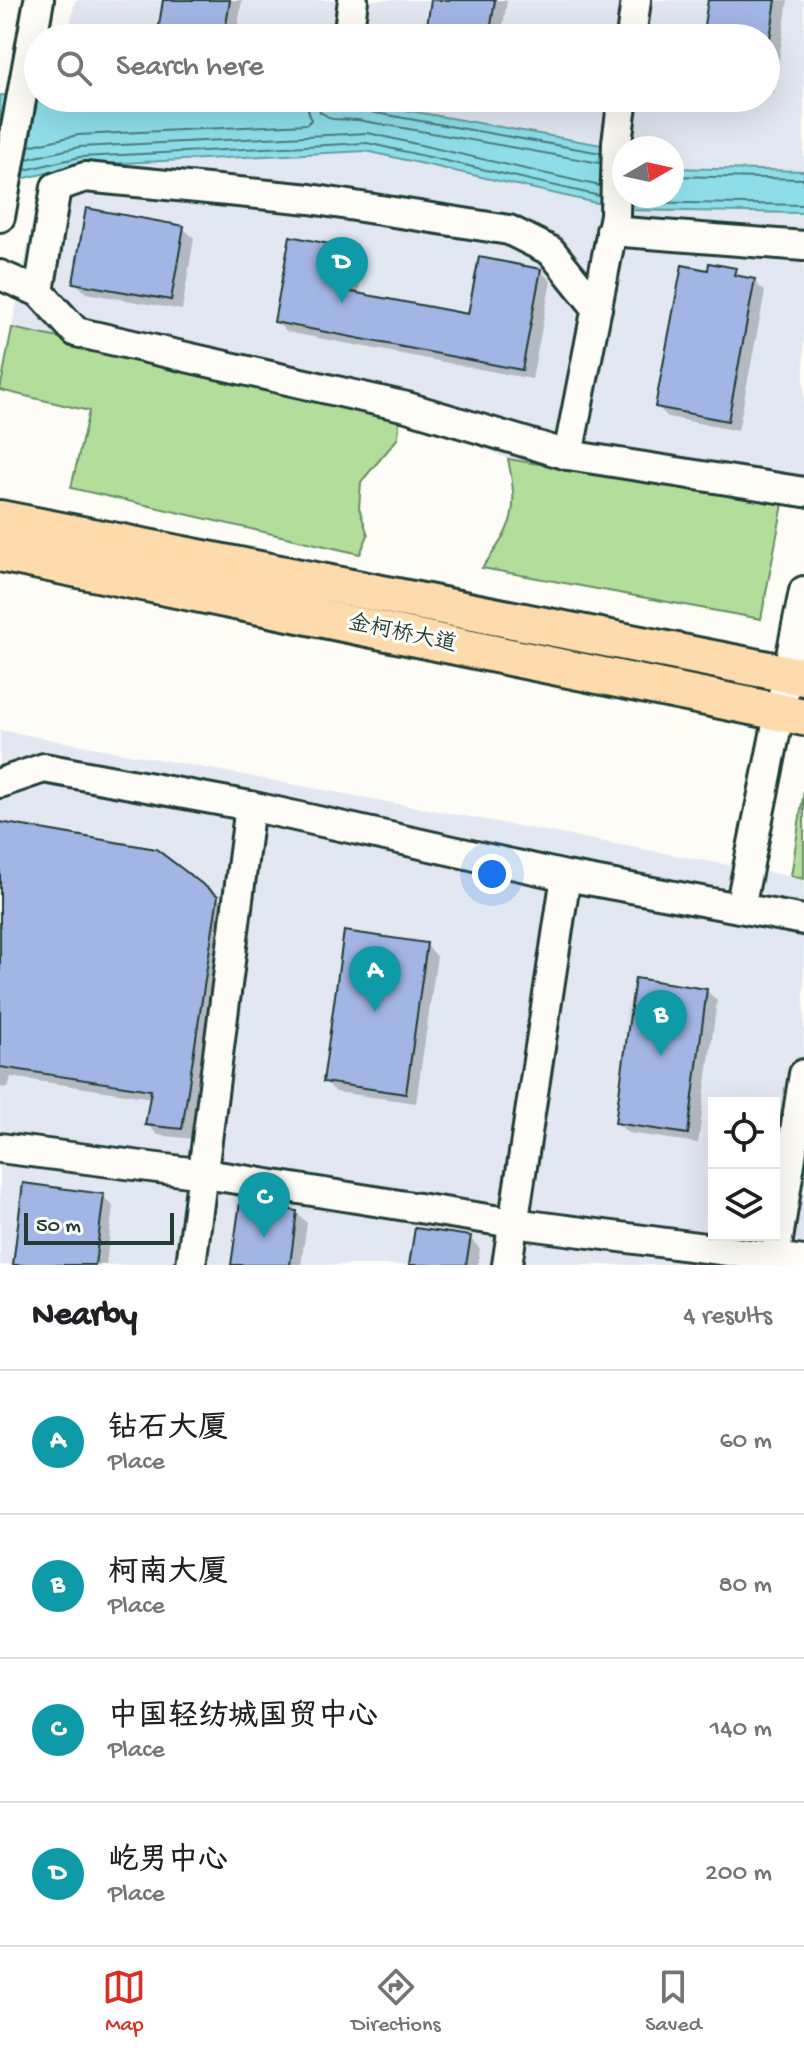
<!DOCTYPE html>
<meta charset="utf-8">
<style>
:root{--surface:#fff;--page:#f6f6f6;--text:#202124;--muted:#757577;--line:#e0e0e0;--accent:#d93025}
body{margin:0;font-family:"Gochi Hand","LXGW WenKai TC",sans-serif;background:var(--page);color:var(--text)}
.controls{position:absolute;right:24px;bottom:24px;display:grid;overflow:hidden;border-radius:0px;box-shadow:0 8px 32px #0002}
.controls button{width:72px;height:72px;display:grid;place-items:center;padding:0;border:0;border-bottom:2px solid var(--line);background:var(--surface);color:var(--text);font:40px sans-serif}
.compass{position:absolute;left:612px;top:136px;width:72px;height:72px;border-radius:50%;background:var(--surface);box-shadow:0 8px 32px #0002;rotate:81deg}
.scale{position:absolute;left:24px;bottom:20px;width:150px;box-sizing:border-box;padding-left:8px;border:4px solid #1f3d34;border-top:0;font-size:22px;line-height:28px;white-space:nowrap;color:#1f3d34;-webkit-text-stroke:6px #fdfcf7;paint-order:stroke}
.you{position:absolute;left:492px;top:874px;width:28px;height:28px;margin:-20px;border:6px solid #fff;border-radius:50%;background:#1a73e8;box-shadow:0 0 0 12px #1a73e833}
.badge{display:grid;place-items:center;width:52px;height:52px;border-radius:50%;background:var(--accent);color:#fff;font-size:26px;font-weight:700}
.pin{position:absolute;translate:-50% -66px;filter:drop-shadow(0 2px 4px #0008)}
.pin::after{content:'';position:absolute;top:42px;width:28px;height:24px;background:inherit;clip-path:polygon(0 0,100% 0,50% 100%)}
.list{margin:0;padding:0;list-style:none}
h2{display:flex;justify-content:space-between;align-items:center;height:104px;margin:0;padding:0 32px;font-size:34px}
h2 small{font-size:26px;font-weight:400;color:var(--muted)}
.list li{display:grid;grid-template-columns:52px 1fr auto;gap:24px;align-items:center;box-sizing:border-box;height:144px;padding:0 32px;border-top:2px solid var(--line)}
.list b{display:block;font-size:30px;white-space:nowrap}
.list p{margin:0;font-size:26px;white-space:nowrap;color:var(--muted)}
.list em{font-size:26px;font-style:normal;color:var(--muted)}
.icon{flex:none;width:44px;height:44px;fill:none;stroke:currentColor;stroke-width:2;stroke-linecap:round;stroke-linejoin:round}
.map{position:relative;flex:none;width:804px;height:1265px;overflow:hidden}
.search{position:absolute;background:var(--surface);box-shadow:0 8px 32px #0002;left:24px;right:24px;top:24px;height:88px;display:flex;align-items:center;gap:20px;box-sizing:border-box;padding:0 28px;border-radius:44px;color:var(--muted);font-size:30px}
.sheet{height:680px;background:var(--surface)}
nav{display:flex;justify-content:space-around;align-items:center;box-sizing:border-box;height:112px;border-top:2px solid var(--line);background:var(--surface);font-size:22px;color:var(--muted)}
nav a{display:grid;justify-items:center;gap:4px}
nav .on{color:var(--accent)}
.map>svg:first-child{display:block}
</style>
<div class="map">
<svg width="804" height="1265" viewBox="0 0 804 1265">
<rect width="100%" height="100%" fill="#fdfcf7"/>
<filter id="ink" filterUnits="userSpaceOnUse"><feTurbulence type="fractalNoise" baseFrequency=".0125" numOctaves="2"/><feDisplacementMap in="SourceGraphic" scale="16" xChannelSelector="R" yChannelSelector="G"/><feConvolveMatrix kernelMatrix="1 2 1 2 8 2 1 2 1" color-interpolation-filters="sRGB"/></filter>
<g filter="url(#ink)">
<!-- built -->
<g fill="#e2e7f1" fill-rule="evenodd">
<path d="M75,0h729v508l-296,-49 -108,-48 -388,-83 44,-230h710v-60h-698zM624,148h48v48h-48z"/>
<path d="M0,730l804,149v386h-804zM714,1103h60v132h-60z"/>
</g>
<!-- green -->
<g fill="#b2dd9a" stroke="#688d67" stroke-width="2">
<path d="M12,328l388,83 -2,27 -37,44 -2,26 9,27 -8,19 -289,-66 18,-77 -89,-21z"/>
<path d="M508,459l275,45 -22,115 -279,-51c32,-43 37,-56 26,-109z"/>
<path d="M804,790v89l-13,-3z"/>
</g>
<!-- water -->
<path fill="#8edee9" stroke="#629ea1" stroke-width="2" d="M0,95l38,3 322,4 264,47v47h48v-28l132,3v42l-177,-3 -261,-59 -285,14 -81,19z"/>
<!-- shadow -->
<g fill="#0003">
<path d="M165,0h77l-6,38h-77z"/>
<path d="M433,0h74l-6,38h-74z"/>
<path d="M710,0h78l-14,93 -8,-1v-54h-62z"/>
<path d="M183,228l11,10 -12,72 -96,-17 -11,-11z"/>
<path d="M353,250l11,11 -6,34 111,22 71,-47 11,11 -19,98 -245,-47 -11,-10z"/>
<path d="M735,270l9,9 10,2 11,11 -27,139 -70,-14 -11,-11 52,-133z"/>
<path d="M0,837l216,60 11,11 -35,231 -34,-4 -11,-11 5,-26 -141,-21 -3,11 -8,-1z"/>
<path d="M426,945l11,11 -21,147 -80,-11 -11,-11z"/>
<path d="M706,990l11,11 -19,142 -70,-10 -11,-10z"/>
<path d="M103,1196l10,10 -7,59h-91z"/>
<path d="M297,1213l10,10 -6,42h-68z"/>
<path d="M470,1238l10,11 -2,16h-67z"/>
</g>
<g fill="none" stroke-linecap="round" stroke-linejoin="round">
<!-- shore -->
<g stroke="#4b7d7c" stroke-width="2">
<path d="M317,98l3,14 12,7 26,1 242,43"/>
<path d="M327,98l2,8 6,4h24l242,43"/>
<path d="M29,146l49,-11 229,-11 4,-4 -6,-22"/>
<path d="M27,159l52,-12 289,-14 232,53"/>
<path d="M25,170l55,-13 287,-14 233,53"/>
<path d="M672,176l132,3"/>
<path d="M631,202l173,3"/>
</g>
</g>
<!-- building -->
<g fill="#a3b5e4" stroke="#1f3d34" stroke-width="2">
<path d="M163,0h67l-6,38h-67z"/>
<path d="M431,0h64l-6,38h-64z"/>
<path d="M708,0h68l-6,38h-68z"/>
<path d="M86,208l98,18 -13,74 -98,-17z"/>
<path d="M290,236l64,13 -8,42 122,23 11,-57 62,12 -19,101 -248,-48z"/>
<path d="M709,263l27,5 -2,7 21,4 -27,142 -73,-14 27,-142 26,5z"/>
<path d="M0,822l156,27 62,47 -36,233 -37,-4 6,-35 -151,-23z"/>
<path d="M344,931l83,12 -21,151 -83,-12z"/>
<path d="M635,978l72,11 -19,145 -73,-11z"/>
<path d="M23,1183l81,11 -9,71h-82z"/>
<path d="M240,1202l57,9 -7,54h-59z"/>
<path d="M415,1228l56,8 -5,29h-57z"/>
</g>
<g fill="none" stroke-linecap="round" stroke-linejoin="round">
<defs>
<g id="minor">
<path d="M348,38l5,-38"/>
<path d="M631,38l5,-38"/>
<path d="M0,217l39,-217"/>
<path d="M611,231l193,15"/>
<path d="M0,275l39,17 37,40 331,75 161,48 236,37"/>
<path d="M39,292l17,-105 29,-10 225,22 199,31 42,21 46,57"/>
<path d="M568,455l47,-240 2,-73 6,-44"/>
<path d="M0,783l44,-15 206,38 316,70 238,44"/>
<path d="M740,908l64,-317"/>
<path d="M0,1148l205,26 308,49 291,38"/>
<path d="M191,1265l59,-459"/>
<path d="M507,1265l59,-389"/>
<path d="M774,1265l30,-191"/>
</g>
<g id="major">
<path d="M0,519l804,158"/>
<path d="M0,553l804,164"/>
</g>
</defs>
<!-- minor casing -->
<use href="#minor" stroke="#1f3d34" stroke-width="34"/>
<!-- major casing -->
<use href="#major" stroke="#1f3d34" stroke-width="42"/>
<!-- minor -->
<use href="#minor" stroke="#fdfcf7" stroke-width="28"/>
<!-- major -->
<use href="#major" stroke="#fedbac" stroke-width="36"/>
</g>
</g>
<g text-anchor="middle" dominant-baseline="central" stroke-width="6" stroke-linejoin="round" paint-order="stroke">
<!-- street labels -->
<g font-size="22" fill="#1f3d34" stroke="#fdfcf7">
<text transform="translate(402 635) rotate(12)">金柯桥大道</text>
</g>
</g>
</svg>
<div class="controls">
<button><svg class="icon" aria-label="locate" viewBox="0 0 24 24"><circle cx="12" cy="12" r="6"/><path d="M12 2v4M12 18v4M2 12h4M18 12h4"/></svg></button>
<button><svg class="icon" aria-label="layers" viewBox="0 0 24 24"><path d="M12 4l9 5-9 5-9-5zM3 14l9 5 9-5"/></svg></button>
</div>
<svg class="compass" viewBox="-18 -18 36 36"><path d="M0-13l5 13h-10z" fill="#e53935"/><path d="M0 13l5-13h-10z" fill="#757577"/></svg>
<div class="scale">50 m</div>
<div class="you"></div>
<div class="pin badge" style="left:375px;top:1012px;background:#0f9aa8">A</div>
<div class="pin badge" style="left:661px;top:1056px;background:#0f9aa8">B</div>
<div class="pin badge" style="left:264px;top:1238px;background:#0f9aa8">C</div>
<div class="pin badge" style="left:342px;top:303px;background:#0f9aa8">D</div>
<div class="search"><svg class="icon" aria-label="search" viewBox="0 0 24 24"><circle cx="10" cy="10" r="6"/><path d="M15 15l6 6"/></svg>Search here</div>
</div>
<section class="sheet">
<h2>Nearby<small>4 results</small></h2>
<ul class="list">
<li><span class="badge" style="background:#0f9aa8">A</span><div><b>钻石大厦</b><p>Place</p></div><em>60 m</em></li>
<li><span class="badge" style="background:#0f9aa8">B</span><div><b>柯南大厦</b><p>Place</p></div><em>80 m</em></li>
<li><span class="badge" style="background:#0f9aa8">C</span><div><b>中国轻纺城国贸中心</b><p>Place</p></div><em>140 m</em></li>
<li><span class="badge" style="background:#0f9aa8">D</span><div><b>屹男中心</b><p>Place</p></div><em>200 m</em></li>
</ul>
</section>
<nav>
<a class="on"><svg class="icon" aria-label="map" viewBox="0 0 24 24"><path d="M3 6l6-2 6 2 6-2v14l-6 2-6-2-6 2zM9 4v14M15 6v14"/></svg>Map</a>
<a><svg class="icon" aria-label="directions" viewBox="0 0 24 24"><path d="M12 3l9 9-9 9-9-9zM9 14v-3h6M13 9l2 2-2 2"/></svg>Directions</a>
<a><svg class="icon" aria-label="saved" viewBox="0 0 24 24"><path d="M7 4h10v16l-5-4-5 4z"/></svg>Saved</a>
</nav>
